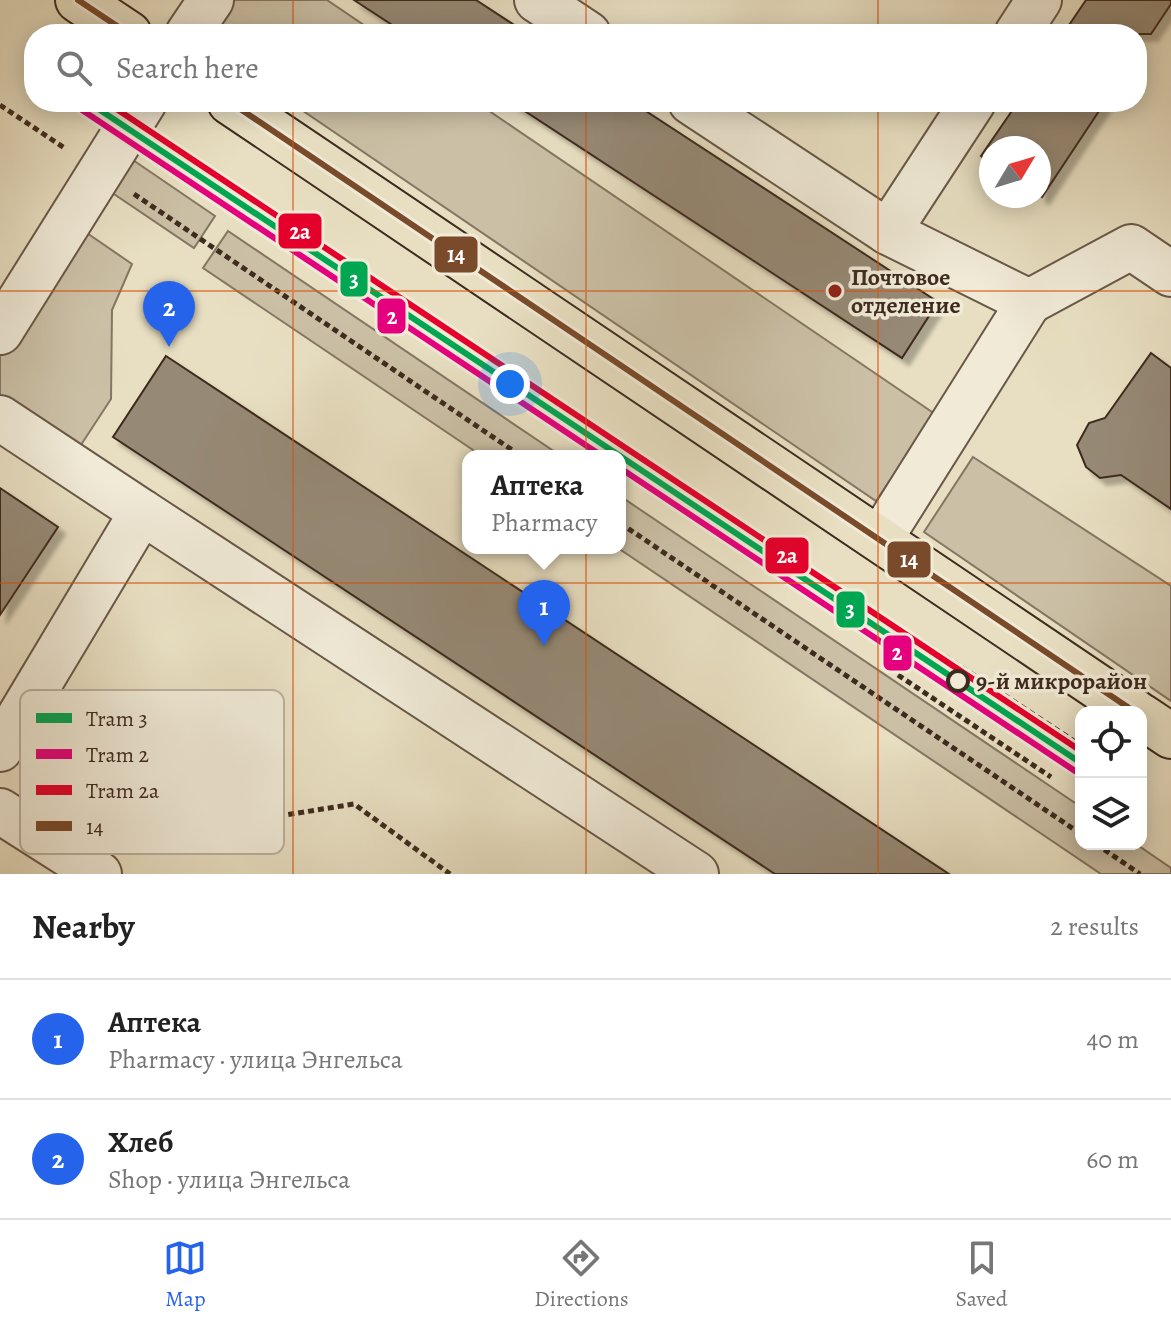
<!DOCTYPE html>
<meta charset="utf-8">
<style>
:root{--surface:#fff;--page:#f6f6f6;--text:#222;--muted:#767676;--line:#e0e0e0;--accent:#2563eb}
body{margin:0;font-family:Alegreya,serif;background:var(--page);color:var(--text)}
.controls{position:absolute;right:24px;bottom:24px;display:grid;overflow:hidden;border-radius:16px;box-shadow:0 4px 20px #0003}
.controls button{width:72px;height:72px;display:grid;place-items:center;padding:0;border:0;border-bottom:2px solid var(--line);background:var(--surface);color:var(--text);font:40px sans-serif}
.compass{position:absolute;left:979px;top:136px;width:72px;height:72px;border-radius:50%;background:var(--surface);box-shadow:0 4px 20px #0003;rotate:52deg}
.you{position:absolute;left:510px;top:384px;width:28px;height:28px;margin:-20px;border:6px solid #fff;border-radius:50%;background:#1a73e8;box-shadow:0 0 0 12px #1a73e833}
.badge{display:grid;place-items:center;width:52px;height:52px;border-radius:50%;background:var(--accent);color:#fff;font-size:26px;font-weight:700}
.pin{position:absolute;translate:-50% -66px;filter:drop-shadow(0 2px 4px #0008)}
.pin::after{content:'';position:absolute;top:42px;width:28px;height:24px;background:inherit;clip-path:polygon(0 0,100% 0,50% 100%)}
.popup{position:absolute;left:462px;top:450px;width:164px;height:104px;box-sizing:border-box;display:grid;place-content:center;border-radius:16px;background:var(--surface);filter:drop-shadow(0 2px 6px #0005);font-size:26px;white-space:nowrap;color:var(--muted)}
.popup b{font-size:30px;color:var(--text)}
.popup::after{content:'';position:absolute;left:50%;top:100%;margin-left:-16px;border:16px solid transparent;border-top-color:var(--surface)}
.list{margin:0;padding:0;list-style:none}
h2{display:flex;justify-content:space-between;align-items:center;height:104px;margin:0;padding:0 32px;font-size:34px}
h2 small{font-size:26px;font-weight:400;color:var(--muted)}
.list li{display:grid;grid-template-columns:52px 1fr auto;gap:24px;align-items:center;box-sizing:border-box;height:120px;padding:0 32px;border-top:2px solid var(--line)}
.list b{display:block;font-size:30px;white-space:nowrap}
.list p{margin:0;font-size:26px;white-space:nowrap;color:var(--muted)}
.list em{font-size:26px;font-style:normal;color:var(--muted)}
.icon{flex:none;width:44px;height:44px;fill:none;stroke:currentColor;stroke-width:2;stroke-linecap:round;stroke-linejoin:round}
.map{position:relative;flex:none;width:1171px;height:874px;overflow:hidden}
.search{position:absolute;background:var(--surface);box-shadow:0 4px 20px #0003;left:24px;right:24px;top:24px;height:88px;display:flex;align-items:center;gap:20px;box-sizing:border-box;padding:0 28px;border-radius:32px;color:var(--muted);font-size:30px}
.sheet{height:344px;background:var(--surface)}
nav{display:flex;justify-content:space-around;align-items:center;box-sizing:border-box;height:112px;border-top:2px solid var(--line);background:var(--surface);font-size:22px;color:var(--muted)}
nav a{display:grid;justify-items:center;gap:4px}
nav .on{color:var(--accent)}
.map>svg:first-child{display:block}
</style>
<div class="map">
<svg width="1171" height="874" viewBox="0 0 1171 874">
<defs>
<filter id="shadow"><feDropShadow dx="7" dy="7" stdDeviation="2" flood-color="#0004"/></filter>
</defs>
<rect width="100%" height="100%" fill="#e8dfc2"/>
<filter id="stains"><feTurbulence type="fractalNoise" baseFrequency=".0025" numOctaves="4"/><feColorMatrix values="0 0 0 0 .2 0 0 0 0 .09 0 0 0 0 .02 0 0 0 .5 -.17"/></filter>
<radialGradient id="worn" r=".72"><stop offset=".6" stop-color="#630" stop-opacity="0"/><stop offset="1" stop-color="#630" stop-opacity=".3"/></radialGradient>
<!-- green -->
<g fill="#cbc0a6" stroke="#847662" stroke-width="2">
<path d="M190,0h137l50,34h-187z"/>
<path d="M290,102h186l459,312 -59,87z"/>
<path d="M130,158l85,58 -21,32 -86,-58z"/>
<path d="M84,231l48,33 -20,46 -1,89 -34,52 -77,-48v-48z"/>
<path d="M228,231l333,225h-79l-279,-188z"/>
<path d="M973,457l198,129v115l-247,-169z"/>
<path d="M620,496l461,311v37h55l35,24v6h-70l-483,-326h2z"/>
</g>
<!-- building -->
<g fill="#968974" stroke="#3e2b1f" stroke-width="2" filter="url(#shadow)">
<path d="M354,0h122l52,34h-122z"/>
<path d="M1086,0h85v4l-20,30h-88z"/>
<path d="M511,102h121l306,200 -36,56z"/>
<path d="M1018,102h87l-63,95 -3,-2v-47h-48v15l-10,-7z"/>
<path d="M1151,353l20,15v141l-50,-34 -21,3 -14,-11 -9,-22 12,-22 16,-5z"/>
<path d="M166,356l783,518h-174l-662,-437z"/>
<path d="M0,488l58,39 -58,88z"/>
</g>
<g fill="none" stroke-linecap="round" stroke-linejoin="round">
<defs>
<g id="minor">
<path d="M537,0l51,34"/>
<path d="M188,34l23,-34"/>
<path d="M1017,34l22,-34"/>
<path d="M691,102l197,130 141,70 102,-55 40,27"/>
<path d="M888,232l85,-130"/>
<path d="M0,332l144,-230"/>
<path d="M0,418l142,94 -142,237"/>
<path d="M142,512l554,362"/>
<path d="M880,539l149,-237"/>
<path d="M0,811l99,63"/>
</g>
<g id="major">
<path d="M78,0l51,34"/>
<path d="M230,102l905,610"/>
<path d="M1141,716l30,20"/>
</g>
</defs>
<!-- minor casing -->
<use href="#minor" stroke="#685848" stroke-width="48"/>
<!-- major casing -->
<use href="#major" stroke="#3e2b1f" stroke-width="48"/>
<!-- path -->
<g stroke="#3e2b1f" stroke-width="5" stroke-dasharray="6 4" stroke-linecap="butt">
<path d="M0,105l66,44"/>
<path d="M134,194l387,262"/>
<path d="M620,523l461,311"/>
<path d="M920,640l157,103"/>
<path d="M898,675l153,102"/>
<path d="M1096,844l44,30"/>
<path d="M132,847l47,-15 175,-28 96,70"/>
</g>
<!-- minor -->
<use href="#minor" stroke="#f0ead7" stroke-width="44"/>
<!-- major -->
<use href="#major" stroke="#e8dfc2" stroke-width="44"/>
<defs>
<g id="bus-1">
<path d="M78,0l51,34"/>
<path d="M230,102l905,610"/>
</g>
</defs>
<!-- bus-1 casing -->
<use href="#bus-1" stroke="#f0ead7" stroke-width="12"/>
<!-- bus-1 -->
<use href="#bus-1" stroke="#7a4b2a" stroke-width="6"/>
<defs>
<g id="tram-1">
<path d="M88,102l532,354"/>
<path d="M620,456l461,307"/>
</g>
<g id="tram-2">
<path d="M82,110l520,346"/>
<path d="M620,468l455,303"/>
</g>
<path id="tram-3" d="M106,102l975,649"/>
</defs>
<!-- tram-1 casing -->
<use href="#tram-1" stroke="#f0ead7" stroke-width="12"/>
<!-- tram-2 casing -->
<use href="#tram-2" stroke="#f0ead7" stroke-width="12"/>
<!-- tram-3 casing -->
<use href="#tram-3" stroke="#f0ead7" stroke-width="12"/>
<!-- tram-1 -->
<use href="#tram-1" stroke="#00a651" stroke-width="6"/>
<!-- tram-2 -->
<use href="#tram-2" stroke="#e5007d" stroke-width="6"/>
<!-- tram-3 -->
<use href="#tram-3" stroke="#e4002b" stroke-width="6"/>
</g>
<!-- grid -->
<path fill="none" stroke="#d7540e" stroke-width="2" stroke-opacity="0.55" d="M293,0v34M586,0v34M878,0v34M293,102v772M586,102v772M878,102v772M0,291h1171M0,583h1171"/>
<!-- markers -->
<circle fill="#8f2418" stroke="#f0ead7" stroke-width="3" cx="835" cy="291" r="8"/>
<circle fill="#f0ead7" stroke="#3e2b1f" stroke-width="4" cx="958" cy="681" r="10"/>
<g text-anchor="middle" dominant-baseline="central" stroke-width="7" stroke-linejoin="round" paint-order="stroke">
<!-- poi labels -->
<g font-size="24" font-weight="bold" fill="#3e2b1f" stroke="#f0ead7" text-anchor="start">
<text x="851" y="277">Почтовое<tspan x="851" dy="28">отделение</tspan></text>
</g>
<!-- stop labels -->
<g font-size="24" font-weight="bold" fill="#3e2b1f" stroke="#f0ead7" text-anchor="start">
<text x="976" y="681">9-й микрорайон</text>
</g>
</g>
<!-- legend -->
<rect x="20" y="690" width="264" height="164" rx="12" fill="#f0ead7" stroke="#bbb1a0" stroke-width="2"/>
<rect x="36" y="713" width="36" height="10" fill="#00a651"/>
<rect x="36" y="749" width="36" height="10" fill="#e5007d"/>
<rect x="36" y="785" width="36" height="10" fill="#e4002b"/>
<rect x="36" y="821" width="36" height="10" fill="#7a4b2a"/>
<g font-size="22" fill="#3e2b1f">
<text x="86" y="726">Tram 3</text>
<text x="86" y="762">Tram 2</text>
<text x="86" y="798">Tram 2а</text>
<text x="86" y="834">14</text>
</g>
<g stroke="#f0ead7" stroke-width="3">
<rect x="277" y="212" width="46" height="38" rx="8" fill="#e4002b"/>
<rect x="433" y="235" width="46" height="39" rx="8" fill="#7a4b2a"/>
<rect x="339" y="260" width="30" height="38" rx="8" fill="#00a651"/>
<rect x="376" y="297" width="31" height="38" rx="8" fill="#e5007d"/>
<rect x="764" y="536" width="46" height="39" rx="8" fill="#e4002b"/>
<rect x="886" y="540" width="46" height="39" rx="8" fill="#7a4b2a"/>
<rect x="835" y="590" width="31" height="39" rx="8" fill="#00a651"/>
<rect x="882" y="634" width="31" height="38" rx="8" fill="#e5007d"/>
</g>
<g font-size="22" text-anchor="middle" font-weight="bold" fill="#fff">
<text x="300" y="239">2а</text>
<text x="456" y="262">14</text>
<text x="354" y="287">3</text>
<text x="392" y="324">2</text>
<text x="787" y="563">2а</text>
<text x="909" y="567">14</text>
<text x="850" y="617">3</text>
<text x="897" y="660">2</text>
</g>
<rect width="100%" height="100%" filter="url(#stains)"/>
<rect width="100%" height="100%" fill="url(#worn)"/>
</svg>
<div class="controls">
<button><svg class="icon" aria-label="locate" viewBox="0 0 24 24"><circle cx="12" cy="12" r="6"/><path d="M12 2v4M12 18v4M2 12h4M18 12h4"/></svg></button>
<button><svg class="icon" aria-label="layers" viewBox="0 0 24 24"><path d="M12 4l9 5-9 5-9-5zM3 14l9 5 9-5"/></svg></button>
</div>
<svg class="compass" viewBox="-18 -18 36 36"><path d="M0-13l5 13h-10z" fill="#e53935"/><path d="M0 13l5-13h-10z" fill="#767676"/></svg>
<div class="you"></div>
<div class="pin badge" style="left:544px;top:646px">1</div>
<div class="popup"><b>Аптека</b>Pharmacy</div>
<div class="pin badge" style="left:169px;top:347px">2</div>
<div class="search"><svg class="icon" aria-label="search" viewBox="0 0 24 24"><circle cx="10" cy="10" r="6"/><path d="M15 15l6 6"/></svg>Search here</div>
</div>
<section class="sheet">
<h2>Nearby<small>2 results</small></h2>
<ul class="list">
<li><span class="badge">1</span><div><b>Аптека</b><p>Pharmacy · улица Энгельса</p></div><em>40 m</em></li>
<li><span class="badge">2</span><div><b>Хлеб</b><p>Shop · улица Энгельса</p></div><em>60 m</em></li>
</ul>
</section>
<nav>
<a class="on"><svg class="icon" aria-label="map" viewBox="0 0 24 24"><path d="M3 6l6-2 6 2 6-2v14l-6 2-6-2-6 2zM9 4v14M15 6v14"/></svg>Map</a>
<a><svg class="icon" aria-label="directions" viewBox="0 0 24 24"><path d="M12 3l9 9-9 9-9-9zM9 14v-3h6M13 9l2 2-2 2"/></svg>Directions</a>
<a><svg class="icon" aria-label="saved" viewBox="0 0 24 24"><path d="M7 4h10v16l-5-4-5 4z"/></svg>Saved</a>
</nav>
